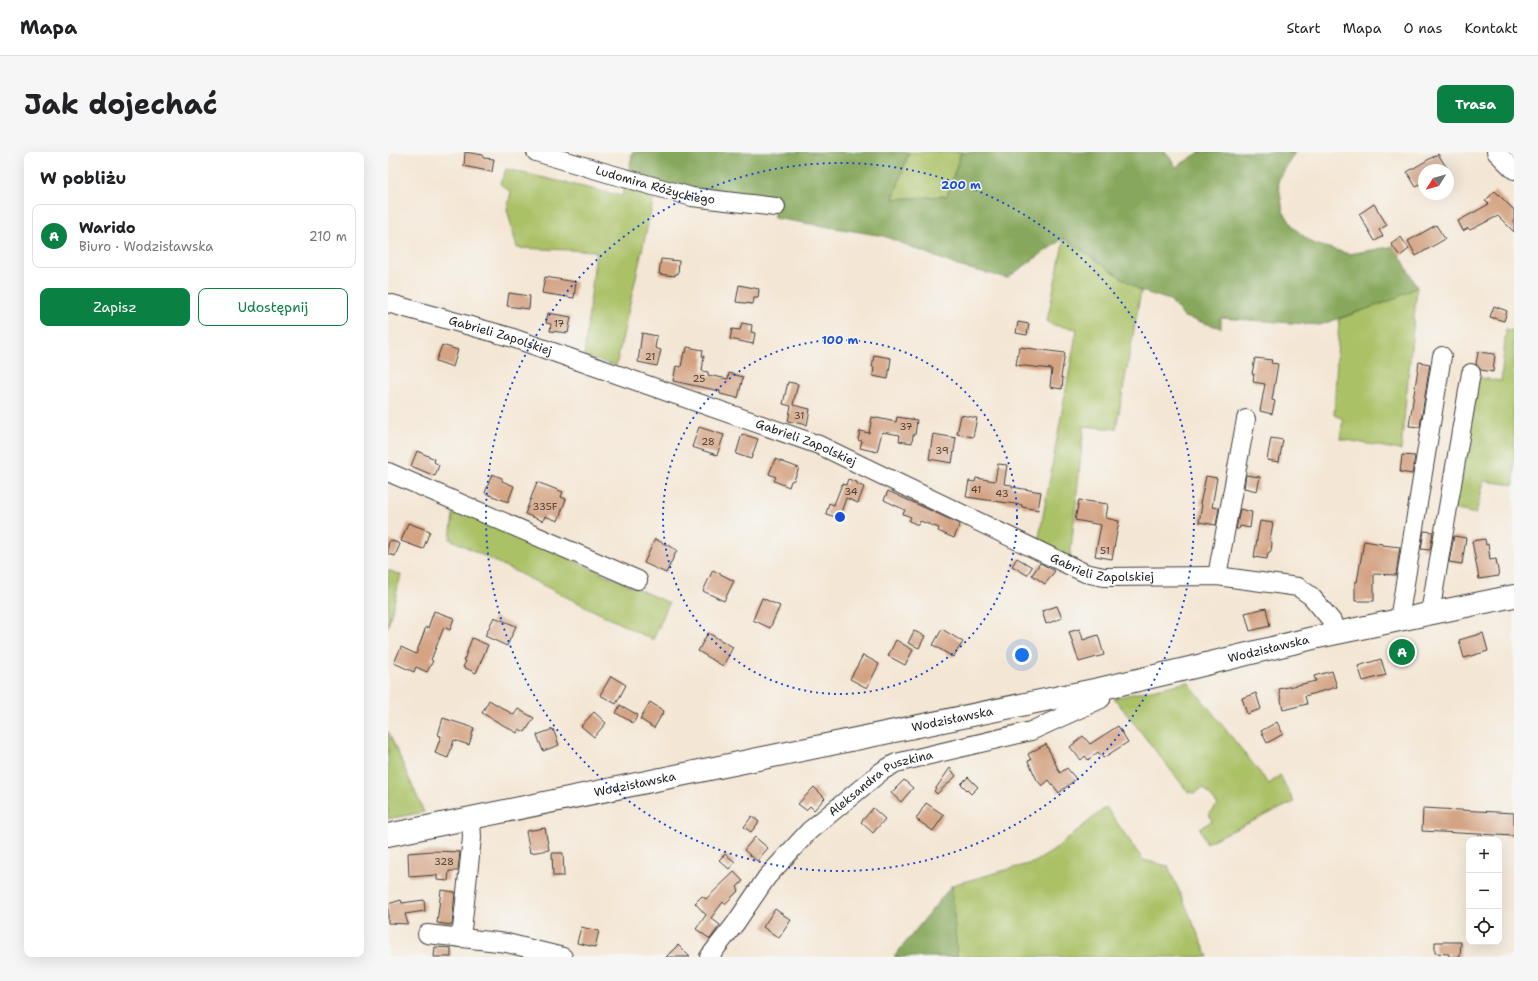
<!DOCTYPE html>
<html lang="pl">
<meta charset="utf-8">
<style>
:root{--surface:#fff;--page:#f6f6f6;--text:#202124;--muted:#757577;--line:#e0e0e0;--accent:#0b8043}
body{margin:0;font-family:"Shantell Sans",sans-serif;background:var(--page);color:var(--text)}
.controls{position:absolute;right:12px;bottom:12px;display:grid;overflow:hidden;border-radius:8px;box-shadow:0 4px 16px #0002}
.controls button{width:36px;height:36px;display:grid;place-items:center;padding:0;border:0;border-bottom:1px solid var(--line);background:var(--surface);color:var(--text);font:20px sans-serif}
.compass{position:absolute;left:1030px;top:12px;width:36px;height:36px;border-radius:50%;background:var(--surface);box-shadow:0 4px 16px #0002;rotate:233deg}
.you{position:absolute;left:634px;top:503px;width:14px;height:14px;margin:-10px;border:3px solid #fff;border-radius:50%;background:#1a73e8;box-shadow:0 0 0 6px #1a73e833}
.badge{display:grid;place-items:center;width:26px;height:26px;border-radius:50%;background:var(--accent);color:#fff;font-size:13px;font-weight:700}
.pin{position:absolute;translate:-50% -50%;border:2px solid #fff;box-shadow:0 1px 4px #0006}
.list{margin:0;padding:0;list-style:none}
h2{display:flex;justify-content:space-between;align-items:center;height:52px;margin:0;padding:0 16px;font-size:17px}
h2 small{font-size:13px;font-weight:400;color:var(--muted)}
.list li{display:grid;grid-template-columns:26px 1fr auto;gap:12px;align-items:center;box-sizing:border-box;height:64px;margin:0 8px 8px;padding:0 8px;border:1px solid var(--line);border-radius:8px}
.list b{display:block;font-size:15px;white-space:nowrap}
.list p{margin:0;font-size:13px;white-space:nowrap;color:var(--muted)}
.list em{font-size:13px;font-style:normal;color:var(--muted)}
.actions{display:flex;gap:8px;padding:12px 16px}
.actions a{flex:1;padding:9px 0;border:1px solid var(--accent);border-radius:8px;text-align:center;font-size:14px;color:var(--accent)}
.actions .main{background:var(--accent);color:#fff}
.icon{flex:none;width:22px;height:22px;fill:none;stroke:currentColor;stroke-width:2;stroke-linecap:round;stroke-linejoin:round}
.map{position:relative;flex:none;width:1126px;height:805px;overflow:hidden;border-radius:8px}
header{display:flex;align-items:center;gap:24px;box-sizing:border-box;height:56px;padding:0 20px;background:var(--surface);border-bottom:1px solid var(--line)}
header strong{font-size:19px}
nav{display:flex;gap:22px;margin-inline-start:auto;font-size:14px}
.intro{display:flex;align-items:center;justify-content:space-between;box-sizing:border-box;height:96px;padding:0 24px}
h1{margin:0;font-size:28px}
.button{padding:10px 18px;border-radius:8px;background:var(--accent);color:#fff;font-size:14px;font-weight:700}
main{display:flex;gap:24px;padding:0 24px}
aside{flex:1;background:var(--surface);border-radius:8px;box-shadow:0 4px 16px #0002}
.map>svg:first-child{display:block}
</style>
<header>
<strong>Mapa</strong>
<nav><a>Start</a><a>Mapa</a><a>O nas</a><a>Kontakt</a></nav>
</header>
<div class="intro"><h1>Jak dojechać</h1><a class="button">Trasa</a></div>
<main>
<aside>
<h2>W pobliżu<small></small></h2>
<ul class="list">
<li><span class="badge">A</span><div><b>Warido</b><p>Biuro · Wodzisławska</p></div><em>210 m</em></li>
</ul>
<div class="actions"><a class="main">Zapisz</a><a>Udostępnij</a></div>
</aside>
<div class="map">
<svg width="1126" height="805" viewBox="0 0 1126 805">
<rect width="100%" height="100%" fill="#f6f6f2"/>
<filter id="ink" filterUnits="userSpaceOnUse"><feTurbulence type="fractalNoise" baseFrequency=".025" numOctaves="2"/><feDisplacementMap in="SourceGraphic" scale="8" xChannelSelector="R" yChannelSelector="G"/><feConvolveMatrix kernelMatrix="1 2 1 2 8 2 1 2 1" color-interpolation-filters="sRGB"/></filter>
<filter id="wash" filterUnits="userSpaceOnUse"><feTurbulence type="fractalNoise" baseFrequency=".012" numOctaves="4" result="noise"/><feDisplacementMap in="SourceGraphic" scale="16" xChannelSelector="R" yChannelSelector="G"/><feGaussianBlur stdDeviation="0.9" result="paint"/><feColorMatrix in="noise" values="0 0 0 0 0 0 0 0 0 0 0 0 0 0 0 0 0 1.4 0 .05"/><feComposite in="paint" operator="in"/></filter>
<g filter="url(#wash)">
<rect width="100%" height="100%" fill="#f4e6d4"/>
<!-- green -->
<g fill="#aac166" stroke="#636e41">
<path d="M521,0h52l-14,44 -54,3z"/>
<path d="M118,17l116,27 3,-13 30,10 -39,173 -32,-10 12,-105 -79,-3 -10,-39 4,-17 -11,-8z"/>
<path d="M676,86l77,53 -25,138 -32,-3 -14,133 -32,-16 39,-214 -25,-4 -5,-4z"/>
<path d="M1029,135l-16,163 -61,-11 3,-20 -9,-4 5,-96 53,-19z"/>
<path d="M1118,177l8,2v154l-30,-4 -8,33 -23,-5 23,-132 25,4z"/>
<path d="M66,355l215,96 -16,37 -203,-101z"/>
<path d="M0,418l13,5 -13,52z"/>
<path d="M800,530l81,102 11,-9 14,27 -88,41 -6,-15 12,-7 -3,-8 9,-8 -14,-17 -10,5 -6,-1 -74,-94z"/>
<path d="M0,579l36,81 -36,7z"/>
<path d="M718,655l37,53 25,6 40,91h-251l-5,-72 83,-23 18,-11z"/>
</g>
<!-- forest -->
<g fill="#87a75b" stroke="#52623c">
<path d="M245,0h276l-16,47 54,-3 14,-44h205l10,15 24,-15h95l-17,29 5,30 11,17 18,15 37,11 46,-8 22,41 -25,13 -72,25 -99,-7v10l-37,-11 -14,-17 -29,-9 -77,-53 -57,40 -49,-12 -74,-30 -110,-18 -1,-15 -83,-10 -63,-17z"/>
<path d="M564,733l5,72h-63z"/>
</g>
<g id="blocks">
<!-- building -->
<g fill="#d4a383">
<path d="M77,0l18,3v3l11,1 -2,13 -28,-6z"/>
<path d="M1050,2l10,16h-24v13l-8,4 -9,-15z"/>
<path d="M1107,39l19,19v22l-16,-16 -28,14 -2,-2 -5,3 -5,-10 31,-17 -4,-3z"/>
<path d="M986,52l13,21 -8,5 4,6 -8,5 -16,-27z"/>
<path d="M1048,73l9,14 -29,17 -8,-15z"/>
<path d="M1013,85l8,12 -9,7 -9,-12z"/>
<path d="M273,107l18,2 -1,13h-3v2l-16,-2z"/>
<path d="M157,125l31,5 -2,16 -32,-5z"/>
<path d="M351,133l20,4 -1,9h-4l-1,6 -17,-2z"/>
<path d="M121,141l21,3 -1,13 -22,-3z"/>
<path d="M1106,154l13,5 -3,10 -14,-4z"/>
<path d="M160,161l23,4 -3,16 -18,-2 1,-7 -5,-1z"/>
<path d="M630,170l11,2 -2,11 -11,-2z"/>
<path d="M354,171l10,2 -1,7 4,1 -2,11 -23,-5 2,-10 8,1z"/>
<path d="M254,181l15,3 -2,12 6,2 -4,16 -19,-4z"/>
<path d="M54,193l16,5 -5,17 -17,-6z"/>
<path d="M299,195l16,3 -1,6h2l-2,15 6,1v3l20,4 1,-6 14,4 -5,21 -18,-4v-3l-47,-10 3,-15 5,1 3,-15 2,1z"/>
<path d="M631,195l46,6 -4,24 2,1 -1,11 -12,-2 2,-18 -36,-4z"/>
<path d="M1090,200l17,2 -2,18 -12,-2 -5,-6z"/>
<path d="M486,203l17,3 -3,21 -15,-3 1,-9h-2z"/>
<path d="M867,206l17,2 -1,3 7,1 -6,36 3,1 -3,13 -12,-3 5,-27 -12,-2 1,-8h-2z"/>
<path d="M1031,210l11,2 -10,63 -11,-1z"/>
<path d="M400,230l10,2 -5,21 17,4 -3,16 -19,-4 3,-15 -8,-2z"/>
<path d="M573,263l16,3 -4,19 -16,-3z"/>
<path d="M484,265l24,5 1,-5 20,3 -2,15h-2l-1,8 -13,-2 1,-6 -18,-3 -5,20 -17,-4 2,-7 -4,-1 2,-9 9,2z"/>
<path d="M311,275l25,8 -7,20 -25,-8z"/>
<path d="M354,282l16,5 -7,20 -15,-5z"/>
<path d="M545,282l23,4 -4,25 -23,-4z"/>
<path d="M883,286l12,2 -4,22 -12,-2z"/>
<path d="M29,299l18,8 -1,3 5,3 -4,11 -24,-10z"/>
<path d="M1014,303l13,1 -3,18 -12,-2z"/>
<path d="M387,307l24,9 -5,12 -3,1 -2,6 -15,-6 2,-4 -7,-3z"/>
<path d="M610,312l9,1 -3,19 8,1v2l29,5 -3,18 -16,-3v-2l-56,-8 3,-16 6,1 1,-4 19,3z"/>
<path d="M104,322l10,4v3l12,5 -6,16 -23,-9z"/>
<path d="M858,323l14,2 -3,14 -13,-3z"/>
<path d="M818,324l11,2 -5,29 7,1 -3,17 -17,-3 3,-17 -2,-1z"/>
<path d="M460,327l9,3v2l7,3 -6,16 -12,-5 -7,20 -13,-4 3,-11 5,2 8,-21 4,1z"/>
<path d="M149,330l26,10 -2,5 5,2 -8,22 -13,-5 -2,5 -18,-7z"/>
<path d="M500,339l72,33 -6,14 -16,-7 1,-3 -19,-7 -2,4 -9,-4 2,-4 -8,-3 2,-4 -21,-10z"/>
<path d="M691,348l29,4 -2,14 13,3 -7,38 -17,-3 6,-31 -26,-5z"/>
<path d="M852,357l12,3 -2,16 -10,-2 -1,3h-3z"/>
<path d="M872,369l13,2 -3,17 2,3 -1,8 -3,2 -1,6 -13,-2z"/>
<path d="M20,371l22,8 -7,18 -22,-8z"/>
<path d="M1036,379l9,1 -3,18 -9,-1z"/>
<path d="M1066,384l12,2 -4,26 -13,-2z"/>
<path d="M267,387l22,11 -11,23 -22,-10z"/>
<path d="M1097,387l1,6 2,-1 2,16 6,-1 3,17 -20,3 -7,-38z"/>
<path d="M2,388l10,4 -5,12 -7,-2v-9z"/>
<path d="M976,389l18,3v1l18,2 -4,28 -22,-1v27h-19v-19h2z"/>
<path d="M629,406l15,9 -5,8 -15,-9z"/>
<path d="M652,411l15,8 -10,13 -13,-9z"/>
<path d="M325,418l21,11 -10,20 -21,-10z"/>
<path d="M374,446l18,8 -10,22 -17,-8z"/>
<path d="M669,454l5,12 -16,6 -4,-13z"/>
<path d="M878,456l4,18 -20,5 -5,-18z"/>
<path d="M46,459l20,7 -4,12 -6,-3 -13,33 2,1 -6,11 -11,-5 -2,5 -20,-9 7,-16 15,7 10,-27 2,1z"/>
<path d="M106,465l22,9 -9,20 -22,-10z"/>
<path d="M554,477l21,13 -10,15 -20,-12z"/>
<path d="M692,477l3,11 15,-5 6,20 -25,7 -10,-30z"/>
<path d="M526,479l11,5 -6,12 -11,-5z"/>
<path d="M320,481l25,14 -10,19 -25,-15z"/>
<path d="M1095,481l5,18 -24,7 -5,-18z"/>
<path d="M84,486l16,7 -12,28 -13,-6 3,-6 -2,-1z"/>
<path d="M508,488l17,10 -8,15 -17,-9z"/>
<path d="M1022,489l3,18 -18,4 -4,-18z"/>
<path d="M475,503l16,9 -12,24 -17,-9z"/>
<path d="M993,507l5,16 -23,6 -5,-15z"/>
<path d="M944,519l5,16 -32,9 2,8 -24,6 -4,-21 37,-8 -2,-5z"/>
<path d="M223,524l15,9 -10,19 -16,-9z"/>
<path d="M868,541l5,16 -14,5 -5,-16z"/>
<path d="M101,548l25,15 4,-6 16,9 -9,14 -6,-3 -2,4 -35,-20z"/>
<path d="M262,550l14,9 -10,17 -14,-9z"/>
<path d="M232,553l18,10 -5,8 -17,-10z"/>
<path d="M206,560l12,11 -12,14 -13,-11z"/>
<path d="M55,566l31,10 -5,17 -15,-5 -6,18 -13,-5 6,-17 -3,-1z"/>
<path d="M889,570l6,12 -16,9 -6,-12z"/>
<path d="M730,574l10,16 -25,16 -5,-6 -10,8 -3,-4 -4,4 -11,-13 13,-11 7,8z"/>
<path d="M165,577l6,16 -16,6 -6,-16z"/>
<path d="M658,592l14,29 7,-5 9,11 -17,14 -10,-13 -7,6 -5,-6 -9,-19 3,-1 -3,-6z"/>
<path d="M562,616l6,8 -19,18 -3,-3z"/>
<path d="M580,625l10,10 -7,7 -10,-10z"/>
<path d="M516,628l9,8 -12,14 -10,-9z"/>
<path d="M426,635l11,11 -11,12 -4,-4 -4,4 -8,-6z"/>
<path d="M538,651l18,12 -11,16 -17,-12z"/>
<path d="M485,656l12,11 -12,14 -12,-11z"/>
<path d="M1035,656l91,5v23l-92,-5z"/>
<path d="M364,664l7,6 -8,10 -7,-5z"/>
<path d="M157,676l4,22 -19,3 -4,-22z"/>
<path d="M367,685l13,11 -11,13 -13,-11z"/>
<path d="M44,699l28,1 -2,19h-9l-1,10 -11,-1v-5l-28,2 -1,-24z"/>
<path d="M164,701h11l1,23h-11z"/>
<path d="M337,702l10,8 -6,7 -10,-9z"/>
<path d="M346,720l9,9 -6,6 2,3 -14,14 -2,-2 -12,16 9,7 -10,14 -14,-10 10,-14 -11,-12 7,-7 4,3z"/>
<path d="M53,738l14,2 -3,33 -15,-2z"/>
<path d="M13,748l1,3 22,-3 1,11 -20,3 3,10 -20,-1v-19z"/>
<path d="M387,757l16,11 -12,18 -16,-11z"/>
<path d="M193,775l18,4 -4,16 -18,-4z"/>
<path d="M1047,790h26l-1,15h-11v-3l-14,-1z"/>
<path d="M290,793l12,12h-24z"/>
<path d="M47,795l16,1v9h-17z"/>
</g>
</g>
</g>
<g filter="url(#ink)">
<use href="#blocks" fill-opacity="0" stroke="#3c3a38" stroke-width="1"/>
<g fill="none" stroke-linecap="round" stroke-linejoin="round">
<defs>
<g id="minor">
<path id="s1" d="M148,0l71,21 85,24 84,10"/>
<path d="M1108,0l18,18"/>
<path id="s2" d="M0,151l122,34 309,108 266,128 19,4 113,-1 81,11 13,9 21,25 4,12"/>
<path d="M0,320l250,108"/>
<path d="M829,424l29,-157"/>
<path d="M1042,461l41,-240"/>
<path d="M1011,468l43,-264"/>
<path d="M39,782l80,9 56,14"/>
<path d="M73,786l11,-100 -1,-19"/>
<path id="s3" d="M321,805l26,-33 32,-47 42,-46 73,-60 14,-8 135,-32 70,-32 -2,-10"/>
</g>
<g id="major">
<path id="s4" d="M0,683l711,-146 95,-22 119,-29 201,-42"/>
</g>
</defs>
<!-- minor casing -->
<use href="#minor" stroke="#3c3a38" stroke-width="20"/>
<!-- major casing -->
<use href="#major" stroke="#3c3a38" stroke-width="24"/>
<!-- minor -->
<use href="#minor" stroke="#fff" stroke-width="18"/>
<!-- major -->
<use href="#major" stroke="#fff" stroke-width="22"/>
</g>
</g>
<!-- distance rings -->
<g fill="none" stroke="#1d4ed8" stroke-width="2" stroke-dasharray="2 4">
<circle cx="452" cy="365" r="177"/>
<circle cx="452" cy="365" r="354"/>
</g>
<g text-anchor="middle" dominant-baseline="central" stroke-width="3" stroke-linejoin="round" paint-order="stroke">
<!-- number labels -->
<g font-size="10" fill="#4a3e36">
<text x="171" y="171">17</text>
<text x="262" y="204">21</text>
<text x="311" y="226">25</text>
<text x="411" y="263">31</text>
<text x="518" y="274">37</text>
<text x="320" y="289">28</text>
<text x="554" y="298">39</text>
<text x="588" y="337">41</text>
<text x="463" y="339">34</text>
<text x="614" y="341">43</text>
<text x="157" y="354">335F</text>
<text x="717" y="398">51</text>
<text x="56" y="709">328</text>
</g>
<!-- street labels -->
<g font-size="12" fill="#1c1c1c" stroke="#f6f6f2">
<text stroke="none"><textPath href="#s1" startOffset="124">Ludomira Różyckiego</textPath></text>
<text stroke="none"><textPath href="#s2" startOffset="117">Gabrieli Zapolskiej</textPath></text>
<text stroke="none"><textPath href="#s2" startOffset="441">Gabrieli Zapolskiej</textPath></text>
<text stroke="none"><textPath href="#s2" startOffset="765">Gabrieli Zapolskiej</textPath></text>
<text stroke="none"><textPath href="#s4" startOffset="900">Wodzisławska</textPath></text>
<text stroke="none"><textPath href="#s4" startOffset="576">Wodzisławska</textPath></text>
<text stroke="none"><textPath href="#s4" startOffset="252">Wodzisławska</textPath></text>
<text stroke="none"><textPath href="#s3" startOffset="249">Aleksandra Puszkina</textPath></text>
</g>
</g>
<circle cx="452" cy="365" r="6" fill="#1d4ed8" stroke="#f6f6f2" stroke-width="2"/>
<g font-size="12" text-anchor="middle" font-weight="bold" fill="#1d4ed8" stroke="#f6f6f2" stroke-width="3" stroke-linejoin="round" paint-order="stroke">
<text x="573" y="37">200 m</text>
<text x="452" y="192">100 m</text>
</g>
</svg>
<div class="controls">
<button>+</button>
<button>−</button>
<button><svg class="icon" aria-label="locate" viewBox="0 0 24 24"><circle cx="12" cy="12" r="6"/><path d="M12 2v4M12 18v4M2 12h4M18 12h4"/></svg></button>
</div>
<svg class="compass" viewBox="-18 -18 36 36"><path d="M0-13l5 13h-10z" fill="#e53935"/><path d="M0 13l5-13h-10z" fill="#757577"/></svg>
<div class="you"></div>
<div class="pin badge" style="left:1014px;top:500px">A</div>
</div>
</main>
